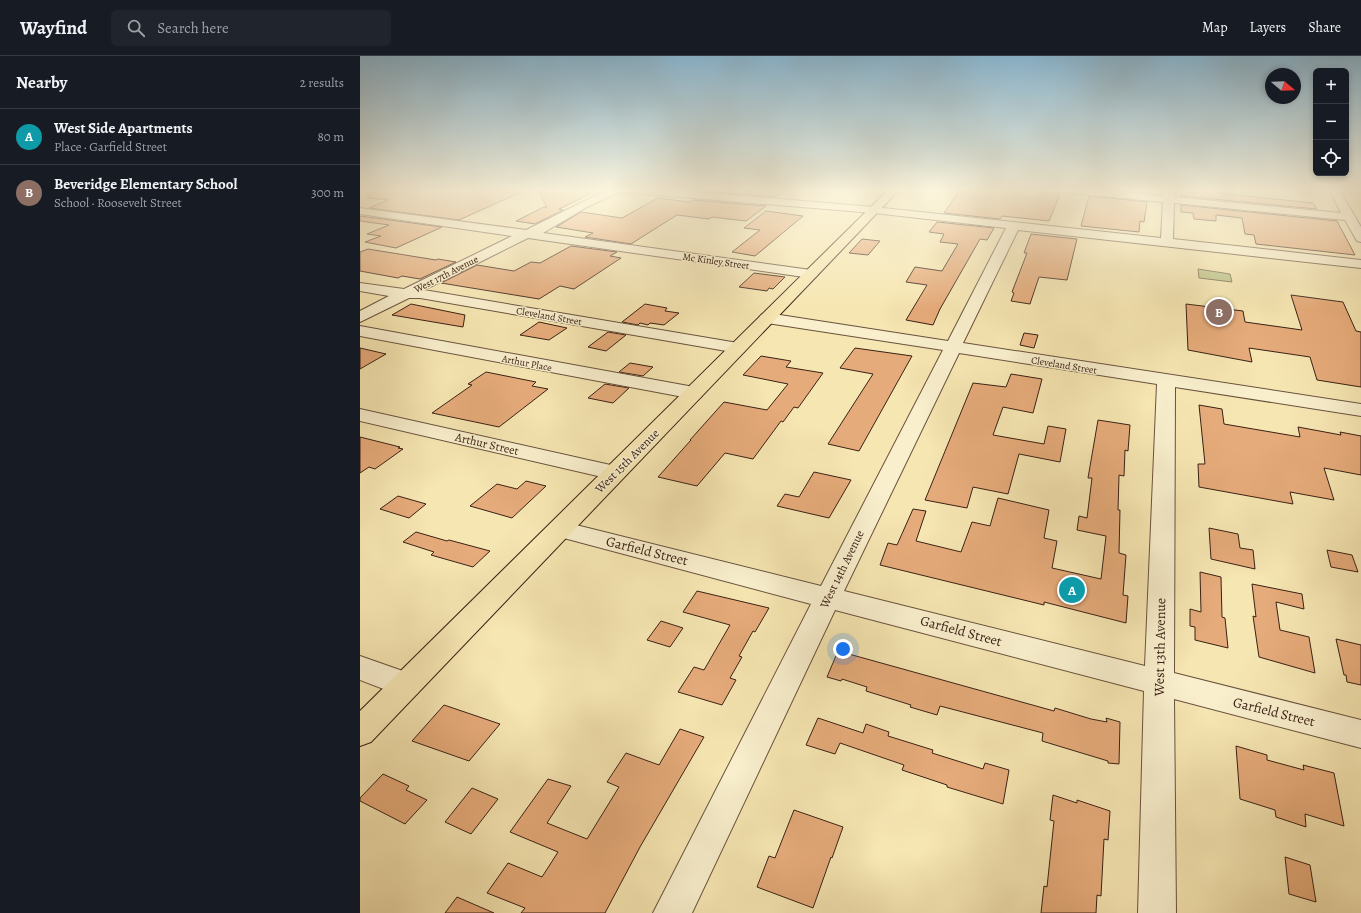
<!DOCTYPE html>
<meta charset="utf-8">
<style>
:root{--surface:#171b24;--page:#20242c;--text:#f1f3f6;--muted:#9ea1a6;--line:#363941;--accent:#ea580c}
body{margin:0;font-family:Alegreya,serif;background:var(--page);color:var(--text)}
.controls{position:absolute;right:12px;top:12px;display:grid;overflow:hidden;border-radius:6px;box-shadow:0 2px 6px #0003}
.controls button{width:36px;height:36px;display:grid;place-items:center;padding:0;border:0;border-bottom:1px solid var(--line);background:var(--surface);color:var(--text);font:20px sans-serif}
.compass{position:absolute;left:905px;top:12px;width:36px;height:36px;border-radius:50%;background:var(--surface);box-shadow:0 2px 6px #0003;rotate:109deg}
.you{position:absolute;left:483px;top:593px;width:14px;height:14px;margin:-10px;border:3px solid #fff;border-radius:50%;background:#1a73e8;box-shadow:0 0 0 6px #1a73e833}
.badge{display:grid;place-items:center;width:26px;height:26px;border-radius:50%;background:var(--accent);color:#fff;font-size:13px;font-weight:700}
.pin{position:absolute;translate:-50% -50%;border:2px solid #fff;box-shadow:0 1px 4px #0006}
.list{margin:0;padding:0;list-style:none}
h2{display:flex;justify-content:space-between;align-items:center;height:52px;margin:0;padding:0 16px;font-size:17px}
h2 small{font-size:13px;font-weight:400;color:var(--muted)}
.list li{display:grid;grid-template-columns:26px 1fr auto;gap:12px;align-items:center;box-sizing:border-box;height:56px;padding:0 16px;border-top:1px solid var(--line)}
.list b{display:block;font-size:15px;white-space:nowrap}
.list p{margin:0;font-size:13px;white-space:nowrap;color:var(--muted)}
.list em{font-size:13px;font-style:normal;color:var(--muted)}
.icon{flex:none;width:22px;height:22px;fill:none;stroke:currentColor;stroke-width:2;stroke-linecap:round;stroke-linejoin:round}
.map{position:relative;flex:none;width:1001px;height:857px;overflow:hidden}
header{display:flex;align-items:center;gap:24px;box-sizing:border-box;height:56px;padding:0 20px;background:var(--surface);border-bottom:1px solid var(--line)}
header strong{font-size:19px}
nav{display:flex;gap:22px;margin-inline-start:auto;font-size:14px}
.search{width:280px;height:36px;background:var(--page);display:flex;align-items:center;gap:10px;box-sizing:border-box;padding:0 14px;border-radius:6px;color:var(--muted);font-size:15px}
main{display:flex}
aside{flex:1;background:var(--surface)}
.map>svg:first-child{display:block}
</style>
<header>
<strong>Wayfind</strong>
<div class="search"><svg class="icon" aria-label="search" viewBox="0 0 24 24"><circle cx="10" cy="10" r="6"/><path d="M15 15l6 6"/></svg>Search here</div>
<nav><a>Map</a><a>Layers</a><a>Share</a></nav>
</header>
<main>
<aside>
<h2>Nearby<small>2 results</small></h2>
<ul class="list">
<li><span class="badge" style="background:#0f9aa8">A</span><div><b>West Side Apartments</b><p>Place · Garfield Street</p></div><em>80 m</em></li>
<li><span class="badge" style="background:#8d6e63">B</span><div><b>Beveridge Elementary School</b><p>School · Roosevelt Street</p></div><em>300 m</em></li>
</ul>
</aside>
<div class="map">
<svg width="1001" height="857" viewBox="0 0 1001 857">
<rect width="100%" height="100%" fill="#f6e6b2"/>
<filter id="stains"><feTurbulence type="fractalNoise" baseFrequency=".005" numOctaves="4"/><feColorMatrix values="0 0 0 0 .2 0 0 0 0 .09 0 0 0 0 .02 0 0 0 .5 -.17"/></filter>
<radialGradient id="worn" r=".72"><stop offset=".6" stop-color="#630" stop-opacity="0"/><stop offset="1" stop-color="#630" stop-opacity=".3"/></radialGradient>
<!-- green -->
<path fill="#bfc48a" stroke="#7c7250" d="M838,213l32,5 2,8 -33,-4z"/>
<!-- building -->
<g fill="#e6ab7a" stroke="#3a2116">
<path d="M8,133h160l-69,31 -90,-12 19,-8 -20,-2z"/>
<path d="M178,133h24l30,4 -33,16 4,1 -28,14 -19,-3 28,-14 3,1z"/>
<path d="M350,133h77l-11,8 -70,-6z"/>
<path d="M601,133h46l53,5 -11,27 -47,-5 -2,3 -56,-6z"/>
<path d="M837,133h20l1,4 95,10 4,6 -136,-13v-6l14,1h2z"/>
<path d="M729,140l58,6 -3,20 -4,-1 -1,11 -58,-6z"/>
<path d="M298,142l31,4 4,-2 73,6 -20,15 -34,-4 -3,2 -32,-4 -46,29 -46,-7 8,-4 -37,-6 25,-15 41,6z"/>
<path d="M821,149l156,16 18,34 -99,-11 -2,-9 -9,-1 -3,-16 -26,-3v6l-22,-2 -1,-6 -12,-1z"/>
<path d="M406,155l37,5 -48,40 -23,-4 28,-22 -16,-2z"/>
<path d="M0,160l82,11 -46,21 -31,-6 16,-6 -14,-2 22,-9 -29,-4z"/>
<path d="M577,166l57,6 -7,12 -7,-1 -40,70 -7,16 -27,-5 21,-35 -21,-3 9,-15 27,4 16,-27 -18,-2 4,-8 -15,-2z"/>
<path d="M671,178l46,5 -10,41 -28,-3 -9,27 -19,-3 3,-8 -2,-1 15,-39h-3z"/>
<path d="M502,183l18,2 -12,14 -19,-2z"/>
<path d="M211,190l46,6 -7,4 11,2 -47,31 -14,-3 -21,13 -98,-16 36,-18 37,6 17,-9 9,1z"/>
<path d="M8,193l68,11 2,-1 18,3 -36,17 -18,-3 -4,2 -38,-7v-19z"/>
<path d="M394,217l31,4 -12,12 -4,-1 -2,3 -28,-4z"/>
<path d="M931,239l52,7 13,29 5,1v55l-44,-7 -7,-23 -61,-9 3,14 -64,-12 -2,-46 57,7 2,11 57,8z"/>
<path d="M51,248l54,11 -2,12 -71,-12z"/>
<path d="M285,248l22,4 -2,3 14,2 -15,12 -14,-2 -2,2 -8,-2 -2,2 -16,-3z"/>
<path d="M179,266l28,6 -18,12 -29,-5z"/>
<path d="M248,276l18,3 -20,16 -18,-4z"/>
<path d="M664,277l14,2 -4,13 -14,-3z"/>
<path d="M0,292l26,6 -26,15z"/>
<path d="M495,292l57,8 -53,95 -31,-7 45,-70 -33,-6z"/>
<path d="M401,300l30,5 -5,6 37,6 -25,35 -4,-1 -11,15 -2,-1 -28,38 -28,-6 -28,33 -39,-9 33,-37h-1l34,-38 43,8 21,-26 -45,-9z"/>
<path d="M270,307l23,4 -10,9 -24,-4z"/>
<path d="M126,316l50,10 -4,4 16,3 -49,38 -67,-14 40,-28 -4,-1z"/>
<path d="M651,318l31,5 -9,34 -30,-6 -10,28 51,9 4,-18 18,3 -6,33 -41,-8 -11,40 -35,-7 -6,21 -42,-8 48,-117 33,4z"/>
<path d="M245,328l24,4 -16,15 -25,-5z"/>
<path d="M839,349l23,4 2,15 76,13 -2,-10 43,8 -1,-3 21,4v39l-37,-7 10,32 -44,-8 3,12 -94,-17 -1,-23h7z"/>
<path d="M738,364l32,5 -2,26 -3,-1 -1,26 -5,-1 -1,35h2l-1,43 7,2 -3,40 5,1 -2,27 -82,-21v3l-164,-40 8,-22 9,2 16,-36 13,2 -10,30 45,11 11,-30 18,4 8,-28 51,12 -5,28 13,3 -5,27 49,11 5,-43 -29,-6 2,-14 8,2 5,-40h-4z"/>
<path d="M0,381l40,10 -2,1 5,1 -28,20 -6,-2 -9,6z"/>
<path d="M454,416l37,8 -22,38 -52,-12 8,-12 14,3z"/>
<path d="M166,425l20,5 -34,32 -42,-12 27,-22 20,5z"/>
<path d="M38,440l28,8 -17,14 -29,-9z"/>
<path d="M849,472l29,6 2,14 13,2 2,19 -44,-10z"/>
<path d="M56,476l31,9 2,-1 41,11 -17,16 -42,-12 3,-3 -31,-10z"/>
<path d="M967,494l25,5 6,17 -27,-5z"/>
<path d="M840,516l21,5 1,40 3,1 3,30 -33,-8v-13l-5,-1v-17l11,3z"/>
<path d="M892,528l50,10 2,15 -28,-7 4,28 29,7 6,36 -56,-16 -6,-41 3,1z"/>
<path d="M337,535l72,17 -14,24 -2,-1 -14,25 3,1 -12,21 6,2 -14,25 -44,-13 16,-25 10,3 26,-45 -47,-13z"/>
<path d="M301,565l22,7 -13,19 -23,-7z"/>
<path d="M976,583l25,6v40l-14,-3 -1,-7h-2z"/>
<path d="M478,595l216,60 1,-3 36,11 16,3 -1,-4 14,4 -1,42 -11,-1v-2l-66,-20 1,-8 -103,-27 -3,9 -27,-8 1,-2 -45,-14 1,-4 -25,-8 -1,2 -14,-4z"/>
<path d="M84,649l56,19 -31,37 -57,-20z"/>
<path d="M458,662l45,15 3,-9 23,8 -1,4 45,14 -1,3 51,16 2,-6 24,7 -6,34 -56,-17v-2l-45,-15 2,-5 -64,-22 -5,11 -29,-9z"/>
<path d="M320,673l24,8 -64,110 -35,66h-84l4,-5 -38,-15 21,-30 34,14 16,-25 -48,-20 38,-53 23,7 -24,37 40,16 32,-52 -12,-5 19,-29 33,12z"/>
<path d="M876,690l31,9v5l37,10 -1,-5 31,8 10,53 -39,-12 1,13 -30,-10 -1,-7 -35,-11z"/>
<path d="M23,718l26,12 -3,4 21,10 -22,24 -45,-23v-3z"/>
<path d="M112,732l26,11 -27,35 -26,-12z"/>
<path d="M693,739l24,8v-3l33,11 -2,29 -4,-1 -3,57 -4,-1 -1,18h-55l3,-27 3,1 7,-66 -4,-1z"/>
<path d="M434,754l49,17 -11,31 -1,-1 -18,51 -56,-21 12,-31 6,2z"/>
<path d="M925,801l25,8 6,37 -27,-8z"/>
<path d="M97,841l37,16h-49z"/>
</g>
<g fill="none" stroke-linecap="round" stroke-linejoin="round">
<defs>
<g id="minor">
<path d="M249,133h51l214,18 287,31 2,-36 -101,-10 -5,-3h37l69,7 1,-7h10v8l167,16 -12,-24h10l22,38v15l-4,-1 -12,-21 -171,-17 -1,36 188,21v8l-343,-38 -55,113 398,61v12l-186,-29 -1,286 187,47v28l-187,-49 2,214h-38l6,-222 -309,-81 -143,303h-39l158,-309 -251,-67 -8,-2 -4,-6 4,-6 8,-2 261,65 122,-236 -176,-27 -6,-2 -2,-3 2,-3 6,-2 181,28 58,-113 -132,-15 -254,-21 -33,15 -44,26 268,37 5,1 2,3 -2,3 -5,1 -283,-40 -104,52 320,54 2,4 -2,4 -6,1 -318,-55h-11l-49,24v-11l29,-15 -29,-5v-8l44,6 108,-53 -152,-22v-6l166,22zM599,297l198,31 -12,282 -301,-75z"/>
<path d="M0,270l334,61 7,2 2,4 -2,4 -7,2 -334,-63z"/>
<path d="M0,353l255,57 8,2 3,5 -3,5 -8,2 -255,-59z"/>
<path d="M0,600l57,20 5,9 -5,9 -10,4 -47,-18z"/>
</g>
<path id="major" d="M529,133h11l-529,553 -11,4v-35z"/>
</defs>
<!-- minor casing -->
<use href="#minor" stroke="#69523d" stroke-width="2"/>
<!-- major casing -->
<use href="#major" stroke="#3a2116" stroke-width="2"/>
<!-- minor -->
<use href="#minor" fill="#f9efcd" fill-rule="evenodd"/>
<!-- major -->
<use href="#major" fill="#f6e6b2" fill-rule="evenodd"/>
</g>
<!-- sky -->
<linearGradient id="sky" x2="0" y2="1"><stop stop-color="#8ab8d3"/><stop offset="0.53" stop-color="#fbf4dc"/><stop offset="1" stop-color="#fbf4dc" stop-opacity="0"/></linearGradient>
<rect width="1001" height="253" fill="url(#sky)"/>
<g text-anchor="middle" dominant-baseline="central" stroke-width="3" stroke-linejoin="round" paint-order="stroke">
<!-- far-street labels -->
<g font-size="10" fill="#3a2116" stroke="#f9efcd">
<text transform="translate(356 205) rotate(8)">Mc Kinley Street</text>
<text transform="translate(86 218) rotate(-27)">West 17th Avenue</text>
<text transform="translate(189 260) rotate(10)">Cleveland Street</text>
<text transform="translate(167 307) rotate(11)">Arthur Place</text>
<text transform="translate(704 309) rotate(9)">Cleveland Street</text>
</g>
<!-- street labels -->
<g font-size="12" fill="#3a2116" stroke="#f9efcd">
<text transform="translate(127 388) rotate(13)">Arthur Street</text>
<text transform="translate(267 405) rotate(-45)">West 15th Avenue</text>
<text transform="translate(482 513) rotate(-64)">West 14th Avenue</text>
</g>
<!-- near-street labels -->
<g font-size="14" fill="#3a2116" stroke="#f9efcd">
<text transform="translate(287 495) rotate(14)">Garfield Street</text>
<text transform="translate(601 575) rotate(15)">Garfield Street</text>
<text transform="translate(800 591) rotate(-89)">West 13th Avenue</text>
<text transform="translate(914 656) rotate(14)">Garfield Street</text>
</g>
</g>
<rect width="100%" height="100%" filter="url(#stains)"/>
<rect width="100%" height="100%" fill="url(#worn)"/>
</svg>
<div class="controls">
<button>+</button>
<button>−</button>
<button><svg class="icon" aria-label="locate" viewBox="0 0 24 24"><circle cx="12" cy="12" r="6"/><path d="M12 2v4M12 18v4M2 12h4M18 12h4"/></svg></button>
</div>
<svg class="compass" viewBox="-18 -18 36 36"><path d="M0-13l5 13h-10z" fill="#e53935"/><path d="M0 13l5-13h-10z" fill="#9ea1a6"/></svg>
<div class="you"></div>
<div class="pin badge" style="left:712px;top:534px;background:#0f9aa8">A</div>
<div class="pin badge" style="left:859px;top:256px;background:#8d6e63">B</div>
</div>
</main>
